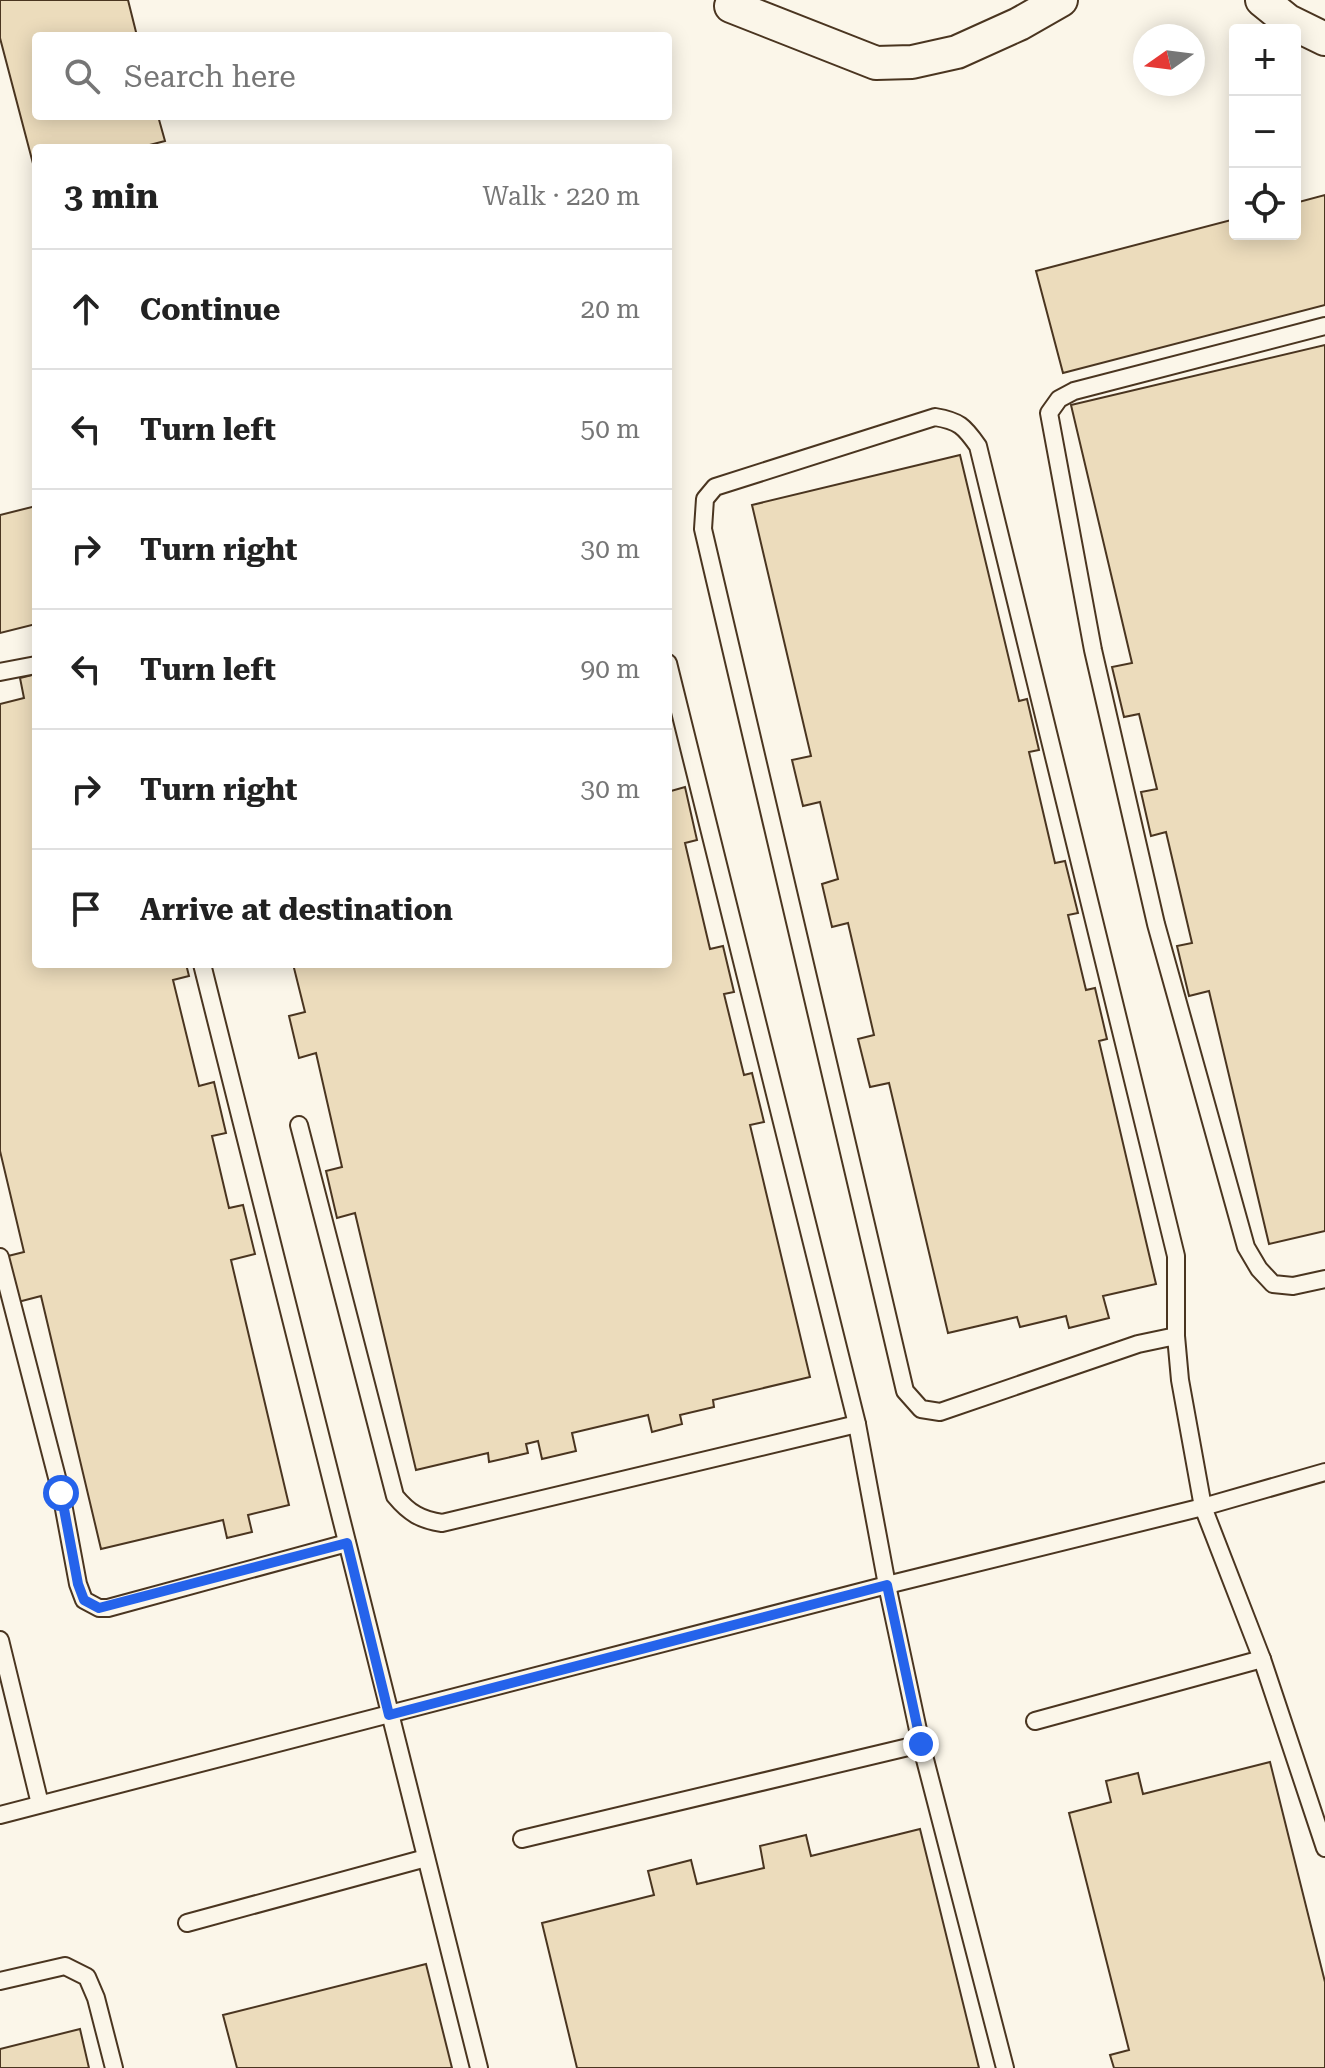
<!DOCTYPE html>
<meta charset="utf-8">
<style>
:root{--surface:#fff;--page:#f2f2f2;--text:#222;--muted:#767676;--line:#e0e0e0}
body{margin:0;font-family:"Roboto Serif",serif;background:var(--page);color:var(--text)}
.controls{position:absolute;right:24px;top:24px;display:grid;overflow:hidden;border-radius:8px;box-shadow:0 4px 20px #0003}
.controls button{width:72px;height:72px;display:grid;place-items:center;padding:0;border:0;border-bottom:2px solid var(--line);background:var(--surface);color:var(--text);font:40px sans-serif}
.compass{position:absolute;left:1133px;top:24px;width:72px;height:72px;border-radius:50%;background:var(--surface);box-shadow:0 4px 20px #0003;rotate:256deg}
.stop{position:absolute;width:24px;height:24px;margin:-18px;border:6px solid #2563eb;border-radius:50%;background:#fff}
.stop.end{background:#2563eb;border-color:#fff;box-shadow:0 2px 8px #0008}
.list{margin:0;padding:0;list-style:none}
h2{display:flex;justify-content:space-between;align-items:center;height:104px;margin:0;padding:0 32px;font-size:34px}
h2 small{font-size:26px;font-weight:400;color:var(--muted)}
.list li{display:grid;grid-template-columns:52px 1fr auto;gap:24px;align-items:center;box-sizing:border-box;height:120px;padding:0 32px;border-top:2px solid var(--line)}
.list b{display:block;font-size:30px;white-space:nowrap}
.list em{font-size:26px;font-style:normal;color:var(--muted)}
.icon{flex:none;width:44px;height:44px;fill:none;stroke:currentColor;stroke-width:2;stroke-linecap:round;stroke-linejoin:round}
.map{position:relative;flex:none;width:1325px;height:2068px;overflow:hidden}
.search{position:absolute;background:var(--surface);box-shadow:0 4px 20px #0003;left:32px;top:32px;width:640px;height:88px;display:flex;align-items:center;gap:20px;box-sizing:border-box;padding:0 28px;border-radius:8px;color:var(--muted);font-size:30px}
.panel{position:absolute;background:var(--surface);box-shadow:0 4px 20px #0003;left:32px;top:144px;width:640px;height:824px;border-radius:8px}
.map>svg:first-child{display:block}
</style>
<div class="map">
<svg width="1325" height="2068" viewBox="0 0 1325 2068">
<rect width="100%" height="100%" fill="#fbf6e9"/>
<!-- building -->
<g fill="#ecdcbc" stroke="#4a3520" stroke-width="2">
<path d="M0,0h128l9,36h-101v80h122l7,25 -27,7h-102v27l-36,-137z"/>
<path d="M1325,195v110l-262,68 -27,-102 199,-52v15h60v-31z"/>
<path d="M1325,345v886l-56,13 -60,-253 -20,5 -12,-50 15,-3 -26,-111 -15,4 -10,-44 16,-3 -18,-75 -15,3 -12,-50 20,-4 -61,-258z"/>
<path d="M960,455l59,246 8,-2 12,51 -10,2 26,111 10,-2 13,52 -10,2 18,75 9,-2 12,51 -8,2 57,243 -53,12 6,22 -40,10 -3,-12 -46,11 -3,-10 -69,16 -59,-250 -19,4 -12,-48 16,-4 -26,-112 -16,4 -10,-43 16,-5 -18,-77 -17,4 -11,-46 19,-4 -59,-251z"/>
<path d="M36,506v118l-36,9v-118z"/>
<path d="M36,674v290h150l3,12 -16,4 26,106 15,-4 12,51 -14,3 17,72 14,-3 12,49 -24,6 58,245 -41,10 4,17 -25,6 -4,-18 -122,29 -60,-253 -23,6 -10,-46 16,-4 -24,-101v-447l24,-6 -4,-20z"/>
<path d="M668,778l3,13 14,-4 12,53 -12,3 25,106 13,-3 11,46 -10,2 20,81 8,-2 12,49 -14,3 60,252 -97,23 1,7 -34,8 2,9 -30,8 -4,-17 -76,18 4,18 -34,8 -4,-18 -12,3 2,9 -39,9 -1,-9 -72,17 -61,-257 -18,5 -11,-47 16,-4 -26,-114 -17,5 -10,-42 16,-4 -12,-48h375z"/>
<path d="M1270,1762l55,220v86h-211l-4,-13 19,-5 -60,-237 42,-11 -5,-21 32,-8 5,21z"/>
<path d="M920,1829l59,239h-402l-35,-145 112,-28 -6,-24 43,-11 6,24 67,-16 -4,-22 46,-11 5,21z"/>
<path d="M426,1964l26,104h-215l-14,-53z"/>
<path d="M80,2029l9,39h-89v-19z"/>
</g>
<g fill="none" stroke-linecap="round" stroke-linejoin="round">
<defs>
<g id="lane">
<path d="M1325,326l-251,65 -15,8 -10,14 44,237 63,274 90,323 13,22 14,15 20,2 32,-7"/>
<path d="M668,663l189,761 30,161 34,159 84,324"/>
<path d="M0,672l36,-7"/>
<path d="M202,964l277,1104"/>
<path d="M299,1125l96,371c14,17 26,24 47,27l415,-99"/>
<path d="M0,1257l61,236 17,91 6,16 15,8h9l239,-65"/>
<path d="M1176,1336l-38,8 -198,68 -19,-3 -16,-18 -202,-862 2,-30 10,-12 220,-70c24,4 29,9 43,29l198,810v80l4,44 23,127 59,152 63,189"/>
<path d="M0,1640l40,164"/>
<path d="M1035,1721l227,-62"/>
<path d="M0,1815l887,-230 316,-78 122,-35"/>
<path d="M522,1839l399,-95"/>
<path d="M187,1923l239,-65"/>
<path d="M0,1981l65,-15 22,11 9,21 18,70"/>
</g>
<g id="street">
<path d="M1262,0l26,21 37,18"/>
<path d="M731,6l145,57 36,-1 45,-10 62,-28 42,-24"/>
</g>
</defs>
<!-- lane casing -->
<use href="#lane" stroke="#4a3520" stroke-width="20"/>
<!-- street casing -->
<use href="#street" stroke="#4a3520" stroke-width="36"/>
<!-- lane -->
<use href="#lane" stroke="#fbf6e9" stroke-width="16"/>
<!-- street -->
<use href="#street" stroke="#fbf6e9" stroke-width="32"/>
</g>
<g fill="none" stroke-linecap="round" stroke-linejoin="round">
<!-- route -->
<path stroke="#2563eb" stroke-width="10" d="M61,1493l17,91 6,16 15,8 248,-65 42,172 498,-130 34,159"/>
</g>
</svg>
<div class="controls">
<button>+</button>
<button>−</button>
<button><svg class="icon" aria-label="locate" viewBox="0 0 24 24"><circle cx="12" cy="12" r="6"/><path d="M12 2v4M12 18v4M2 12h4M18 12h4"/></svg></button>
</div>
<svg class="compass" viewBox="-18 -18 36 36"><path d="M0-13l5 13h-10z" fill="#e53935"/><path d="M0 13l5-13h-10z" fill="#767676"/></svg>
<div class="stop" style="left:61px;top:1493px"></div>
<div class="stop end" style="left:921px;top:1744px"></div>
<div class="search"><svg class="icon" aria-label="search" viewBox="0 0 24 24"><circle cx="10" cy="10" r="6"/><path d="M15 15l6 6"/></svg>Search here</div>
<section class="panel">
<h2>3 min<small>Walk · 220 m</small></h2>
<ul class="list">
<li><svg class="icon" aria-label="ahead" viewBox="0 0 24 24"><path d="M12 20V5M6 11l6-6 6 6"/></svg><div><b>Continue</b></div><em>20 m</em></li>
<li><svg class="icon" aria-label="left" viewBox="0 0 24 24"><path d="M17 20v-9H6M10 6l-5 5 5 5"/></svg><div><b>Turn left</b></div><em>50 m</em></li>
<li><svg class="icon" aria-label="right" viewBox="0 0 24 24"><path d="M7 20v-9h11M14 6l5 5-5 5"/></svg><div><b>Turn right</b></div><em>30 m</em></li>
<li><svg class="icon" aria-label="left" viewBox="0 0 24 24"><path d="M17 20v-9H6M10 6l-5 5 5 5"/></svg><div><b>Turn left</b></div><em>90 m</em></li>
<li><svg class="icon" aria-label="right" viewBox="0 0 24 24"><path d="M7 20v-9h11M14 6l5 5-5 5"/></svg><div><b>Turn right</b></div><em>30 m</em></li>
<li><svg class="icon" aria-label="arrive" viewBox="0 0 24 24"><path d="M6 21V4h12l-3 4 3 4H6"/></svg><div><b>Arrive at destination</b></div></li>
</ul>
</section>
</div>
